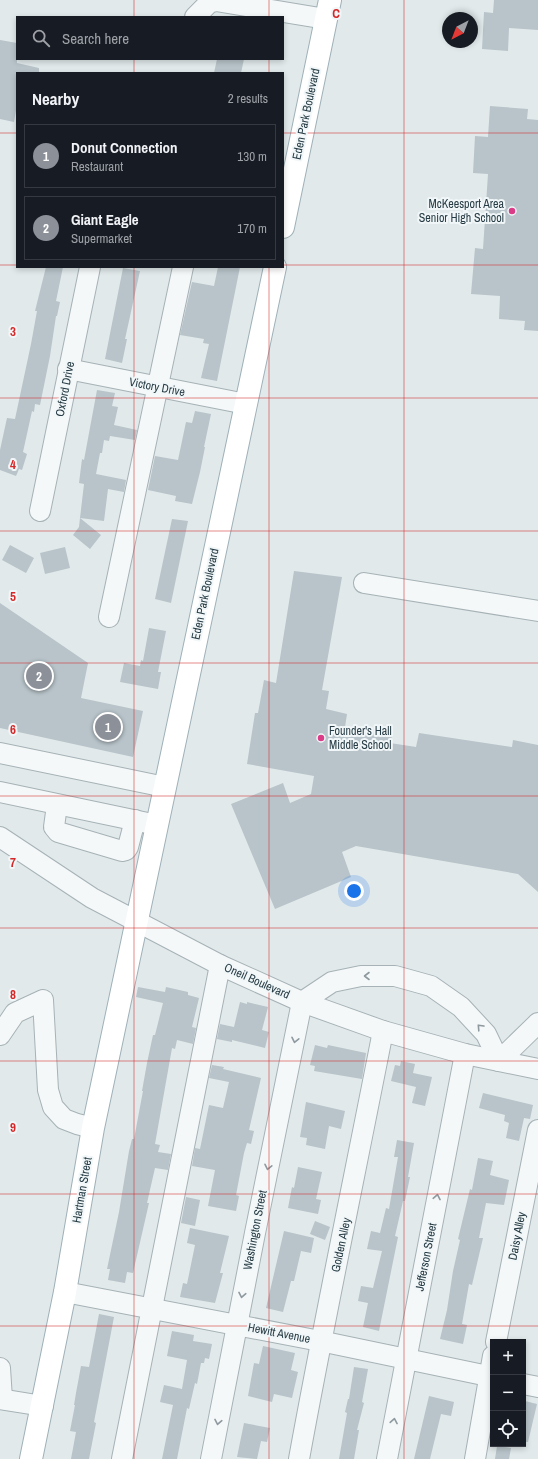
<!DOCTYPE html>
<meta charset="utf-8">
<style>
:root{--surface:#171b24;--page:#242831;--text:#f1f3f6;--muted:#9ea1a6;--line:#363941;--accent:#8c9099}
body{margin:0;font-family:"Archivo Narrow",sans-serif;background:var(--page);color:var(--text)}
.controls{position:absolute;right:12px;bottom:12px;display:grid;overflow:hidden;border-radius:0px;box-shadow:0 2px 6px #0003}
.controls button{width:36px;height:36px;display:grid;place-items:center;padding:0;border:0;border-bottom:1px solid var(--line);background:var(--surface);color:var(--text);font:20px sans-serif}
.compass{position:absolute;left:442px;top:12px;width:36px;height:36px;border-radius:50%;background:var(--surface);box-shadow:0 2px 6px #0003;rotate:222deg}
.you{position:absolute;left:354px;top:891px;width:14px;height:14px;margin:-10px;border:3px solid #fff;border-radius:50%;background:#1a73e8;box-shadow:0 0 0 6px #1a73e833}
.badge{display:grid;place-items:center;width:26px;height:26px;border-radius:50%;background:var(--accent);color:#fff;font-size:13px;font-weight:700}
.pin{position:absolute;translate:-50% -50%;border:2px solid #fff;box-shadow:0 1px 4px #0006}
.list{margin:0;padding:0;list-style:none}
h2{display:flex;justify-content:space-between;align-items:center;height:52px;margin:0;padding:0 16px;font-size:17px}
h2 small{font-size:13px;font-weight:400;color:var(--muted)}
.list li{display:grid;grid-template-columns:26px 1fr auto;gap:12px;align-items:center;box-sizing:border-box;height:64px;margin:0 8px 8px;padding:0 8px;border:1px solid var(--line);border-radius:0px}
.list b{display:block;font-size:15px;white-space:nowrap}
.list p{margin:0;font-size:13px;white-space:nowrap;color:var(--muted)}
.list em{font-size:13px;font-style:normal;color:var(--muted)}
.icon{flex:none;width:22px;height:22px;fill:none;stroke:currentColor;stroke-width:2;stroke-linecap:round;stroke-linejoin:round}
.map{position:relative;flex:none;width:538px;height:1459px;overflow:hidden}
.search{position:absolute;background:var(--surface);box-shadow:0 2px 6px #0003;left:16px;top:16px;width:268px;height:44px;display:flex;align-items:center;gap:10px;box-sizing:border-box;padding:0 14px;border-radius:0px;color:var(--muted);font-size:15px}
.panel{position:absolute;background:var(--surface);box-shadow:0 2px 6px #0003;left:16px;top:72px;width:268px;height:196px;border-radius:0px}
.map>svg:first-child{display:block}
</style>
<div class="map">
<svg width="538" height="1459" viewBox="0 0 538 1459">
<rect width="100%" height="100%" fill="#e1e9eb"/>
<!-- building -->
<g fill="#b8c4ca">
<path d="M494,0h44v30l-29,-2 -1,23 -26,-2 2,-37 9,1z"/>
<path d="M0,40l17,3v20l22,5v5h-22v32l-3,17 -14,-3z"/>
<path d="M217,59h27l-3,14h-27z"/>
<path d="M490,106l38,3 -1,10 11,1v211l-14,-1 1,-9 -26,-2 1,-23 -29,-2 4,-46 8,1 5,-75 -15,-1 2,-37 13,1z"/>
<path d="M46,267h17l-7,34 4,1 -3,14h-1l-6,40 -10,49 -5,-1 -1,8 -2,-1 -9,41 4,2 -5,16 -3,-1 -3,7 -16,-6v-20l7,-32 8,1 16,-75 6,-33h-2z"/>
<path d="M218,267h22l-23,114 -16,-3 8,-34 -6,-1 1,-4 -24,-4 12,-53 22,4z"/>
<path d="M123,268l17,3 -15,68h2l-5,24 -17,-4z"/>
<path d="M97,390l18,3 -3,13 6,1 -4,18 23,5 -2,10 -25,-4 -1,5 -5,-1 -2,13h-2l-4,21 30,6 -2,12 -16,-3 -4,32 -24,-3 4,-34 -5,-1 3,-24 2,1z"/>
<path d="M195,411l16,3 -7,33h1l-5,25 -8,32 -17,-3 1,-5 -28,-6 7,-34 23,4 8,-38 6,1z"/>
<path d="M80,518l21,17 -11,14 -17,-14 6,-8z"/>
<path d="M172,519l16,2 -17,82 -16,-4z"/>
<path d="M10,545l24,13 -8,15 -24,-13z"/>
<path d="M65,547l5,21 -25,6 -5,-21z"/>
<path d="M294,571l48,6 -20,113 7,1 -3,18 21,5 -2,13 47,9 -2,7 26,4 3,-14 93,14 1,-7 25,5v147l-20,-18 -162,-28 -14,6 9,25 -76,32 -44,-105 52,-21 7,20 21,-9 3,-18 -67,-12 8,-51h3l6,-33 12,3z"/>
<path d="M0,603l88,60 -7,35 62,13 -10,46 -133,-29z"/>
<path d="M149,628l17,3 -8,41h3l-3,17 -38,-7 4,-19 16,3 1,-6 2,1z"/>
<path d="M138,987l27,5 1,-5 22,5v3l11,3 -7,29 4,1 -3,16 -16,-4 -2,9 -3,-1 -17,96 5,1 -2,7 13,2 -3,16 -13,-2 -8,35h2l-16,70 -6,-1 -2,11 -17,-3 2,-11h-3l12,-57 10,-61 3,-12h2l9,-48h-1l5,-28 6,-28h2l8,-32 -27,-6z"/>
<path d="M240,1002l7,2v-2l21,5 -6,23 7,2 -4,16 -33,-8v2l-15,-3 3,-15 14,3z"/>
<path d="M315,1045l12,3 1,-3 38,8 -4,26 -48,-8 1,-5 -5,-1z"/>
<path d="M401,1061l14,3 -2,9 19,4 -7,29 -13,-3 4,-16 -25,-6 4,-16 5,1z"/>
<path d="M212,1065l12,2 -1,2 38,9 -12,52 5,1 -3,13 -4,-1 -3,10 -8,42 3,1 -3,15 -28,-5 7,-36 -23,-4 3,-18 5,1 9,-44 14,3 6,-26 -20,-4z"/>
<path d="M483,1093l50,12 -3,14 -6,-1 -5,23 -13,-3 3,-15 -5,-2 1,-6 -26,-7z"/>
<path d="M306,1102l39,9 -4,18 -12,-3 -4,23 -19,-4 1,-7 -7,-1z"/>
<path d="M397,1140l17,3 -6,34h2l-5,24h-2l-8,35 3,1 -19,94 -16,-4 5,-24 -10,-2 3,-15 12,2 9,-37 -15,-2 4,-18 9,2 6,-25 3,1 9,-52h-4z"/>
<path d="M478,1158l15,3 -3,14 19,5 -5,25 -18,-2 -7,35h4l-11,47 -3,-1 -7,40 5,1 -4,19 -23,-5 7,-29 6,-39 7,-31 -2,-1 12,-50 2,1z"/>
<path d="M298,1167l24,5 -6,27 5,1 -3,14 -30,-6 4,-21 2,1z"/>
<path d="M186,1197l14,3 -5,26 -14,-3z"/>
<path d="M315,1221l15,6 -5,13 -15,-6z"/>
<path d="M190,1228l39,8 -9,37h3l-8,30 -35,-6 3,-14 4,1 8,-39 -8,-2z"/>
<path d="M284,1231l30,7 -3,15 -10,-2 -7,30h-3l-8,31 -17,-4z"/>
<path d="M99,1314l15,3 -20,105 2,1 -7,36h-18l5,-27 -6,-1 5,-26h-1l2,-12 5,-27 8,1z"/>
<path d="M172,1331l22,4 -1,6 19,3 -3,15 -4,-1 -1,5h-3l-4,21 -2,-1 -6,26 -2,-1 -10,51h-15l11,-54 -13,-3 4,-17 18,4 5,-29 -20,-4z"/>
<path d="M263,1346l32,7 -4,17 7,2 -6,26 -18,-4 -2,8 -24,-6 6,-33 5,1z"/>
<path d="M354,1367l14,2 -6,33 2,1 -7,27h2l-5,29h-15l8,-46 -2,-1 3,-13h1z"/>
<path d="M429,1396l25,6 -3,14 -10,-2 -11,45h-16z"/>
<path d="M525,1401l12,3 -9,38h-5v-32z"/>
<path d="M244,1423l26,5 -3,14 -6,-1 -4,18 -20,-2z"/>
<path d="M497,1446l14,2 -2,11h-14z"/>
</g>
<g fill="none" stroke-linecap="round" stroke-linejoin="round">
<defs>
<g id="minor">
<path d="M195,17l14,-14 7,-2 110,18"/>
<path d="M68,369l178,35"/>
<path d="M40,511l50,-244"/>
<path d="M364,583l174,28"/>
<path d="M109,617l74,-350"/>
<path d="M0,753l165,34"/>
<path d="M0,792l157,33"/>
<path d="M57,805l-3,22 4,5 64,19 4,-1 2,-3 7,-27"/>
<path d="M0,837l92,61 128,67 82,37 81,29 82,23 73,15"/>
<path d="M0,1035l15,-22 28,-13 5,90 5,17 11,12 13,5 16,4"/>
<path d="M65,1292l255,49 173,36"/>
<path d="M496,1342l42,-212"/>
<path d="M0,1368l2,31"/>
<path d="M523,1384l15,3"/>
<path d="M0,1399l43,7"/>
<path d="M122,1459l98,-494"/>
<path d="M211,1459l44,-226 47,-231 30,-20 29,-6h34l36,10 30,21 25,27 13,27 39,-38"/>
<path d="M299,1459c26,-143 56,-285 84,-428"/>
<path d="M387,1459l78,-405"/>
<path d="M475,1459l18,-103"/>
</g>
<g id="major">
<path d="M283,227l47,-227"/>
<path d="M31,1459l34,-167 28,-164 182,-861"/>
</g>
</defs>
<!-- minor casing -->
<use href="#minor" stroke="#a6b2b6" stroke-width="22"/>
<!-- major casing -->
<use href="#major" stroke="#9fb1b8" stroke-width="24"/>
<!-- minor -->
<use href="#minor" stroke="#f5f8f9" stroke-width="20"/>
<!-- major -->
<use href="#major" stroke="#fff" stroke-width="22"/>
</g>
<!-- one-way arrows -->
<defs><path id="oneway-chevron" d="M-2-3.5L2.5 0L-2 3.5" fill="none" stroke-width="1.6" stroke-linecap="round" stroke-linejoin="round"/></defs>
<g stroke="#8e9a9f">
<use href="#oneway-chevron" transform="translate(367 976) rotate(-180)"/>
<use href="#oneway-chevron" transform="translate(480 1027) rotate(-133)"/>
<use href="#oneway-chevron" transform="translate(295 1040) rotate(102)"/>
<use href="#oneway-chevron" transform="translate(268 1167) rotate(102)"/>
<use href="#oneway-chevron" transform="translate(437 1197) rotate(-79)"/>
<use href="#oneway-chevron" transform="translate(242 1295) rotate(101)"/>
<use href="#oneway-chevron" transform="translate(394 1421) rotate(-80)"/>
<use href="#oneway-chevron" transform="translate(218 1422) rotate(101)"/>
</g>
<!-- grid -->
<path fill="none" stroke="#d62828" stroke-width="1" stroke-opacity="0.55" d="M134,0v17M269,0v17M404,0v1459M134,59v14M269,59v14M0,133h17M283,133h255M0,265h17M283,265h255M134,267v1192M269,267v1192M0,398h538M0,531h538M0,663h538M0,796h538M0,928h538M0,1061h538M0,1194h538M0,1326h538"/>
<!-- markers -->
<g fill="#db3c88" stroke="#f1f7f8" stroke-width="1.5">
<circle cx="512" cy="211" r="4"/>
<circle cx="321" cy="738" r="4"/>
</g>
<g text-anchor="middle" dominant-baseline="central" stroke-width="4" stroke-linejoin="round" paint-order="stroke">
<!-- street labels -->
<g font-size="12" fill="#283c45" stroke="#f1f7f8">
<text transform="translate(306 114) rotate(-78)">Eden Park Boulevard</text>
<text transform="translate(157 387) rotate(11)">Victory Drive</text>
<text transform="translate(65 389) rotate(-79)">Oxford Drive</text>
<text transform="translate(205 594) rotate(-78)">Eden Park Boulevard</text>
<text transform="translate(257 981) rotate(24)">Oneil Boulevard</text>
<text transform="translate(82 1190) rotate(-80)">Hartman Street</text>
<text transform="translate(255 1230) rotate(-79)">Washington Street</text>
<text transform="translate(517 1236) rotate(-79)">Daisy Alley</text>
<text transform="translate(341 1245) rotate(-78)">Golden Alley</text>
<text transform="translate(426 1257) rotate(-79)">Jefferson Street</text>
<text transform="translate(279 1333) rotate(11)">Hewitt Avenue</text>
</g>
<!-- poi labels -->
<g font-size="12" fill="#283c45" stroke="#f1f7f8" text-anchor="end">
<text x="504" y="204">McKeesport Area<tspan x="504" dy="14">Senior High School</tspan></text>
<text x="329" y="731" text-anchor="start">Founder's Hall<tspan x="329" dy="14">Middle School</tspan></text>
</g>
</g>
<g font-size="13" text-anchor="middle" font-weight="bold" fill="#d62828" stroke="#f1f7f8" stroke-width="4" stroke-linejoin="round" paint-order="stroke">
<text x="336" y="18">C</text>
<text x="13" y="336">3</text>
<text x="13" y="469">4</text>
<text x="13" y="601">5</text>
<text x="13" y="734">6</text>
<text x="13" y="867">7</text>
<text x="13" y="999">8</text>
<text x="13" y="1132">9</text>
</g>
</svg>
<div class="controls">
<button>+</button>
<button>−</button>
<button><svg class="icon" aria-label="locate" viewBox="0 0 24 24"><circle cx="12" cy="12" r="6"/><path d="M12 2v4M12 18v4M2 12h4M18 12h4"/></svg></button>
</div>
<svg class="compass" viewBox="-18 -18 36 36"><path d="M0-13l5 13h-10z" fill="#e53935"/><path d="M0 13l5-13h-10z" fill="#9ea1a6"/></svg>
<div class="you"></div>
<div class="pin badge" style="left:108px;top:727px">1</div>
<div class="pin badge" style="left:39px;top:676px">2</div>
<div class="search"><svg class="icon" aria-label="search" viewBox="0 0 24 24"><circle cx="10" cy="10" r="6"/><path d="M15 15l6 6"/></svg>Search here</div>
<section class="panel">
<h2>Nearby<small>2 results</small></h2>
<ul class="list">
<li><span class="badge">1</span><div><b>Donut Connection</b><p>Restaurant</p></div><em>130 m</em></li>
<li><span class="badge">2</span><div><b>Giant Eagle</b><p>Supermarket</p></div><em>170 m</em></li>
</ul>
</section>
</div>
